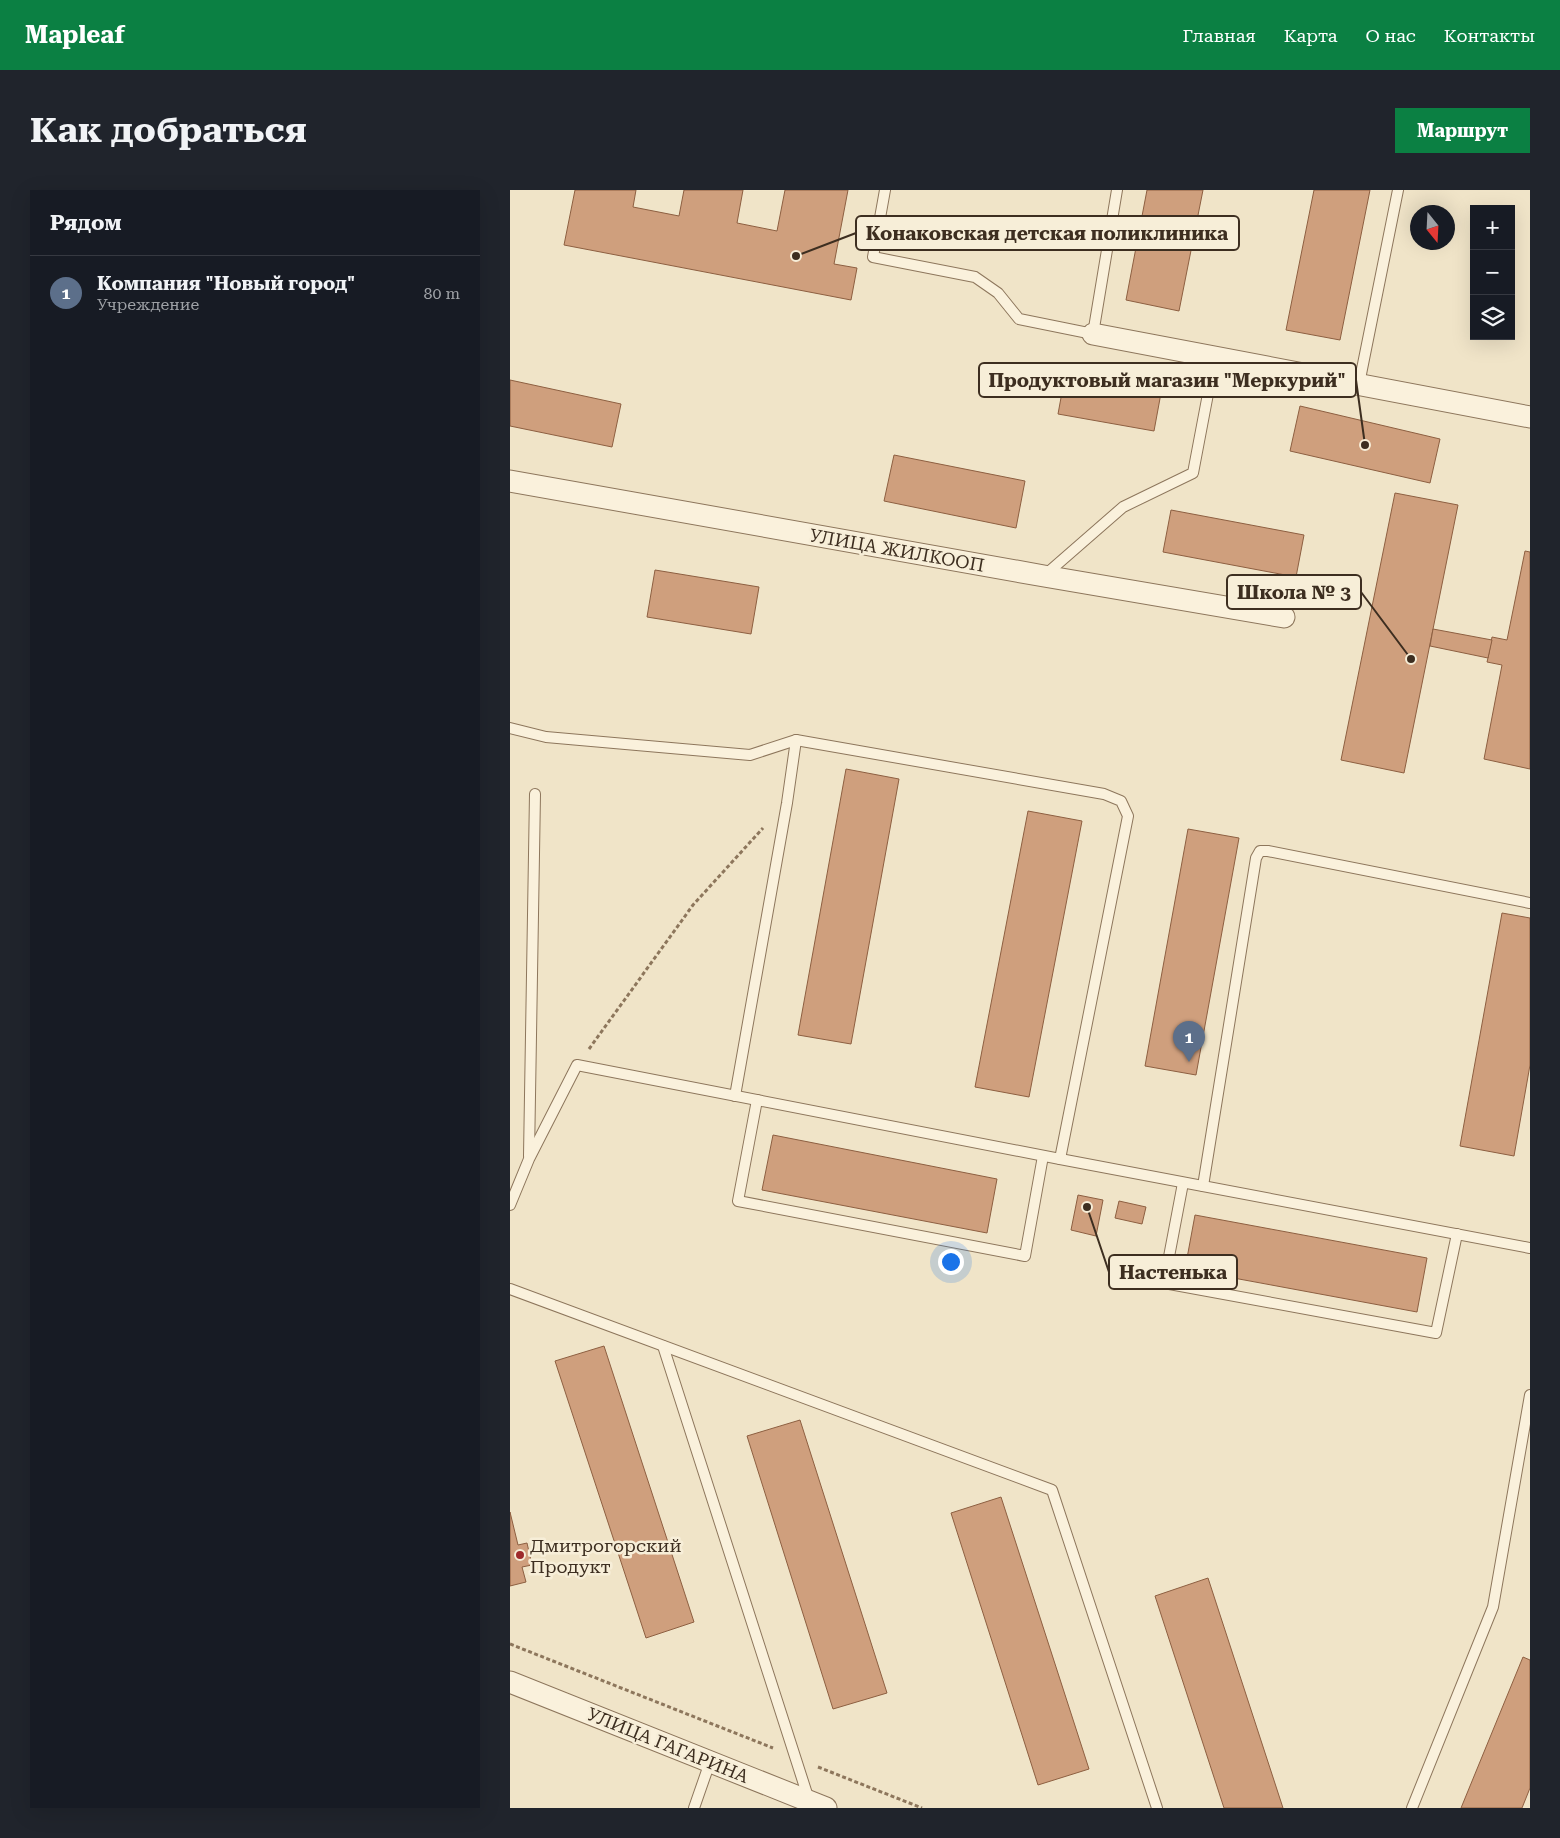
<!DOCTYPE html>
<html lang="ru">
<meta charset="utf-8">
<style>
:root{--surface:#171b24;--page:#20242c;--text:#f1f3f6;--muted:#9ea1a6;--line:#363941;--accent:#0b8043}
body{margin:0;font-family:"Roboto Serif",serif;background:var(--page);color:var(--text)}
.controls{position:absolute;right:15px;top:15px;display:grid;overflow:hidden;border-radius:0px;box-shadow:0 5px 20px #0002}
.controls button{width:45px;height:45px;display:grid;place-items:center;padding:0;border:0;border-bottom:1px solid var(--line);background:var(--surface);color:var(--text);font:25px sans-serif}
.compass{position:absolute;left:900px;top:15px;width:45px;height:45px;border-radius:50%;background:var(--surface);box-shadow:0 5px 20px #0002;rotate:162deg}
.you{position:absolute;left:440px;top:1071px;width:18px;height:18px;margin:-12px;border:4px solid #fff;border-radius:50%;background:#1a73e8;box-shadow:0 0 0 8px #1a73e833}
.badge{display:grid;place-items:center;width:32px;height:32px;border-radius:50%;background:var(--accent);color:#fff;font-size:16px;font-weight:700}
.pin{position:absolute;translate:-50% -41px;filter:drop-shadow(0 1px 2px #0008)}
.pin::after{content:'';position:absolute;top:26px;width:18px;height:15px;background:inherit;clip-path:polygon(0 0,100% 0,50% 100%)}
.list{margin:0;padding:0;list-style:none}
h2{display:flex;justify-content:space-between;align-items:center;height:65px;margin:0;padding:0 20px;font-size:21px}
h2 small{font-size:16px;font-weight:400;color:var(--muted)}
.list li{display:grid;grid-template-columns:32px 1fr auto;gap:15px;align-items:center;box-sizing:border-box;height:75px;padding:0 20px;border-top:1px solid var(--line)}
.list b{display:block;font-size:19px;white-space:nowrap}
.list p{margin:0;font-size:16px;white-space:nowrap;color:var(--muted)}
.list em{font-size:16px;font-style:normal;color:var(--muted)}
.icon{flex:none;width:28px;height:28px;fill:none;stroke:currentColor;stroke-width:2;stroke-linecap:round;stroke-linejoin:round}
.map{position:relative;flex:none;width:1020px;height:1618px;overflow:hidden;border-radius:0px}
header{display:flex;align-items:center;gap:30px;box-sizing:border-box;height:70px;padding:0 25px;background:var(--accent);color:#fff}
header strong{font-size:24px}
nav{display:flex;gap:28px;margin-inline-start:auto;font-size:18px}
.intro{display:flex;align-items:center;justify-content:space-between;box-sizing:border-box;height:120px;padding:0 30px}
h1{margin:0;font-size:35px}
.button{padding:12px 22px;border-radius:0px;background:var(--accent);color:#fff;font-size:18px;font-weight:700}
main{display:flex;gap:30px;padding:0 30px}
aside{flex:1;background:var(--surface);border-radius:0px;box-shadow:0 5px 20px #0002}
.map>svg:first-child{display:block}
</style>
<header>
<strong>Mapleaf</strong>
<nav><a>Главная</a><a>Карта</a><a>О нас</a><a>Контакты</a></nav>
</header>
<div class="intro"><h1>Как добраться</h1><a class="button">Маршрут</a></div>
<main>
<aside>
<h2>Рядом<small></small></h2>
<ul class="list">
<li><span class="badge" style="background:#5c6f8a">1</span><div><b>Компания &quot;Новый город&quot;</b><p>Учреждение</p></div><em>80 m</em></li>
</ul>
</aside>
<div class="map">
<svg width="1020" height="1618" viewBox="0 0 1020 1618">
<rect width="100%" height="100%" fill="#f0e4c8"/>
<!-- building -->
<g fill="#cf9f7d" stroke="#8d5f41">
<path d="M65,0h61l-3,17 46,9 5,-26h59l-6,33 40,8 8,-41h63l-14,74 23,4 -6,32 -287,-55z"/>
<path d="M637,0h56l-24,121 -53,-11z"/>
<path d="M804,0h56l-30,150 -54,-10z"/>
<path d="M555,186l96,17 -7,38 -96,-17z"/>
<path d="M0,190l111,24 -9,43 -102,-21z"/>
<path d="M790,216l140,33 -10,44 -140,-32z"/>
<path d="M384,265l131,26 -9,47 -132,-27z"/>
<path d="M885,303l63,12 -54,268 -63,-13z"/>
<path d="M661,320l133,25 -8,42 -133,-25z"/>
<path d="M1015,361l5,1v217l-46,-10 18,-94 -15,-3 1,-4 4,-21 15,3z"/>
<path d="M145,380l104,17 -8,47 -104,-17z"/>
<path d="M923,439l59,11 -4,18 -58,-12z"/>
<path d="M336,579l53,10 -48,265 -53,-9z"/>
<path d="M518,621l54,10 -53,276 -54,-10z"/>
<path d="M678,639l51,9 -43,237 -51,-9z"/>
<path d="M992,723l28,5v147l-16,91 -54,-10z"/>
<path d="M263,945l224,44 -10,54 -225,-43z"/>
<path d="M568,1005l25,5 -7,36 -25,-6z"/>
<path d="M609,1011l27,6 -4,17 -27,-6z"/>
<path d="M685,1025l232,43 -10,54 -232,-43z"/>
<path d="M94,1156l90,276 -48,16 -91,-277z"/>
<path d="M290,1230l87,273 -54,16 -86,-273z"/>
<path d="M491,1307l88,272 -51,16 -87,-272z"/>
<path d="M0,1322l8,33 9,-2 5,22 -10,2 4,15 -16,4z"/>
<path d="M698,1388l75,230h-59l-69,-212z"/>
<path d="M1013,1467l7,3v128l-8,20h-61z"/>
</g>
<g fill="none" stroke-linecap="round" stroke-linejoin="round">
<defs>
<g id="lane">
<path d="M375,0l-12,67 102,20 23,16 21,26 74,15 24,-144"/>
<path d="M849,194l39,-194"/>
<path d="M535,385l78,-68 70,-34 22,-116"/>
<path d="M0,538l36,9 204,18 46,-15 308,54 17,7 7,15 -68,343"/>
<path d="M225,906l52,-293 9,-63"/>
<path d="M247,910l-19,101 287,55 18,-100"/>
<path d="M19,966l6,-362"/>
<path d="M673,993l-19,100 272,50 21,-99"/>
<path d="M693,996l53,-328 4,-7h8l262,52"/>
<path d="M0,1015l19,-46 48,-94 483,94 470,89"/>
<path d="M0,1099l542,201 105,318"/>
<path d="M153,1156l146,454"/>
<path d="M184,1618l16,-46"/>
<path d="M902,1618l81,-201 37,-212"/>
</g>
<g id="street">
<path d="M583,144l437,83"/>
<path d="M0,291l534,95 240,41"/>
<path d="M0,1492l316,126"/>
</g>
</defs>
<!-- lane casing -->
<use href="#lane" stroke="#8d765c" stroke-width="12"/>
<!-- street casing -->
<use href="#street" stroke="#8d765c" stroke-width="23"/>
<!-- path -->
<g stroke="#8d765c" stroke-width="3" stroke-dasharray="4 2.5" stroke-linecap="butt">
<path d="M79,859l104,-144 70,-77"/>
<path d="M0,1454l263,104"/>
<path d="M308,1577l104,41"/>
</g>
<!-- lane -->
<use href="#lane" stroke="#faf1dc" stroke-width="10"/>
<!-- street -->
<use href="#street" stroke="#faf1dc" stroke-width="21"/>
</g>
<!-- markers -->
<circle fill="#9e2a2b" stroke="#f7eed8" stroke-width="2" cx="10" cy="1365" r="5"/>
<g text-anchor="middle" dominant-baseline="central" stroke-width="5" stroke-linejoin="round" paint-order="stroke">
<!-- street labels -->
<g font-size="18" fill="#3d2e20" stroke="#f7eed8">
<text transform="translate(387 360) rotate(10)">УЛИЦА ЖИЛКООП</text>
<text transform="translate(158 1555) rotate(22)">УЛИЦА ГАГАРИНА</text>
</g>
<!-- poi labels -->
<g font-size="18" fill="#3d2e20" stroke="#f7eed8" text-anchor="start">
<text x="20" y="1355">Дмитрогорский<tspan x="20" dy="21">Продукт</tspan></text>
</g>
</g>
<!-- callouts -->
<path fill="none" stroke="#3d2e20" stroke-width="2" d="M286 66L346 43M855 255L846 190M901 469L851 402M577 1017L599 1082"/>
<g fill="#3d2e20" stroke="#f7eed8" stroke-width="2">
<circle cx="286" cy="66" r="5"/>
<circle cx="855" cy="255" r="5"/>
<circle cx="901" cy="469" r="5"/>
<circle cx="577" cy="1017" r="5"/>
</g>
<g fill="#f7eed8" stroke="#3d2e20" stroke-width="2">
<rect x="346" y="26" width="383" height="34" rx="5"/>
<rect x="469" y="173" width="377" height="34" rx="5"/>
<rect x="717" y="385" width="134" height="34" rx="5"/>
<rect x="599" y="1065" width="128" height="34" rx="5"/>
</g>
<g font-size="19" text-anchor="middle" font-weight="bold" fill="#3d2e20">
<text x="537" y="50">Конаковская детская поликлиника</text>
<text x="657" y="197">Продуктовый магазин "Меркурий"</text>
<text x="784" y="409">Школа № 3</text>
<text x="663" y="1089">Настенька</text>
</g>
</svg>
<div class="controls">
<button>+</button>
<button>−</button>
<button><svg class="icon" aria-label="layers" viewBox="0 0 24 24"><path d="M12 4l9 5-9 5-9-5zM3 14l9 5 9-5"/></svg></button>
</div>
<svg class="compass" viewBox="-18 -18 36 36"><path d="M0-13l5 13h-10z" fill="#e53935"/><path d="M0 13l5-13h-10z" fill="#9ea1a6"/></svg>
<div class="you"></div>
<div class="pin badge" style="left:679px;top:872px;background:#5c6f8a">1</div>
</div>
</main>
